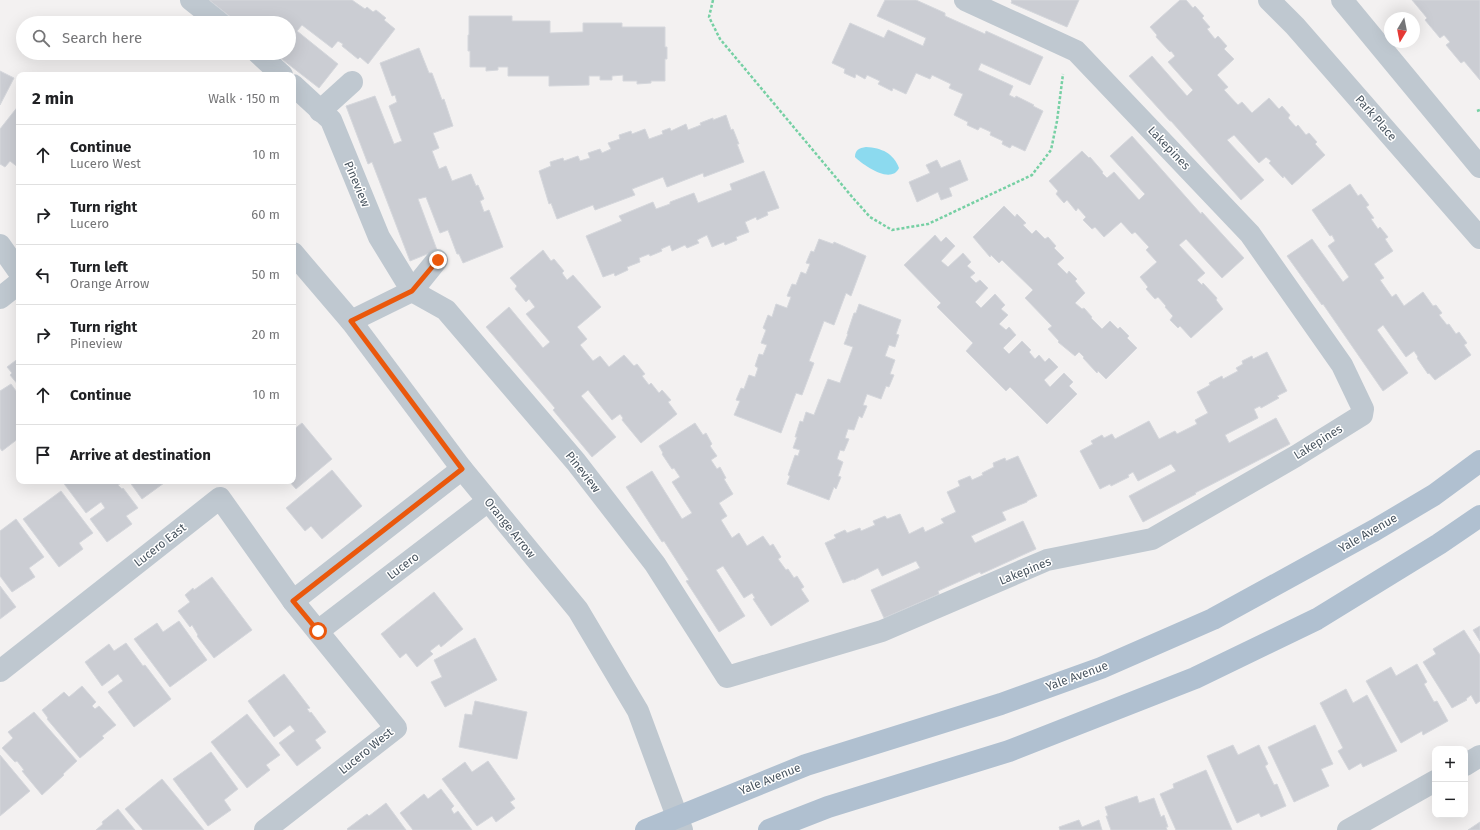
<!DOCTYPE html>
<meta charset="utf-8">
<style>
:root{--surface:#fff;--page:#f2f2f2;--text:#202124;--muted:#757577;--line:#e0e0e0}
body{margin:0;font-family:"Fira Sans",sans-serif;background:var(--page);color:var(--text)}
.controls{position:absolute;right:12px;bottom:12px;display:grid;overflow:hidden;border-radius:8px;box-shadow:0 4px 16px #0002}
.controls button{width:36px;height:36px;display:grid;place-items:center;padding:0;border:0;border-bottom:1px solid var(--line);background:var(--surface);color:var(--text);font:20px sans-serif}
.compass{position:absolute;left:1384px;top:12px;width:36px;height:36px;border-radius:50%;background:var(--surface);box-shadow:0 4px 16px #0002;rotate:190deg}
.stop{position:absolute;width:12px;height:12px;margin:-9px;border:3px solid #ea580c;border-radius:50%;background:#fff}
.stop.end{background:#ea580c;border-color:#fff;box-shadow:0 1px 4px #0008}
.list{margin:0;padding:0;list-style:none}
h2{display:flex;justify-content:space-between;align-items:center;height:52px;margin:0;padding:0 16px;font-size:17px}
h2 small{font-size:13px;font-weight:400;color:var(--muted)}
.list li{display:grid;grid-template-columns:26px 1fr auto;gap:12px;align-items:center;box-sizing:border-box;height:60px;padding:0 16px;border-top:1px solid var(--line)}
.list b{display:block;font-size:15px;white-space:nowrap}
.list p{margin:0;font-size:13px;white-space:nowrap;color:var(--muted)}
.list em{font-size:13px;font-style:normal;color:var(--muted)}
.icon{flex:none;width:22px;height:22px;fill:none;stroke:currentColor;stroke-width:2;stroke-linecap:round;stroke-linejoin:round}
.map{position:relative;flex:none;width:1480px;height:830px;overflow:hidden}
.search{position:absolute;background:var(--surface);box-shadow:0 4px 16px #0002;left:16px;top:16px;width:280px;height:44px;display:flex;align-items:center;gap:10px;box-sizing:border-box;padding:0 14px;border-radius:22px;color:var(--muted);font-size:15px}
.panel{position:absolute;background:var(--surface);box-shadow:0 4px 16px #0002;left:16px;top:72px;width:280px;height:412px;border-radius:8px}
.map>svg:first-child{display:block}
</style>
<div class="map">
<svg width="1480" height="830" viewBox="0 0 1480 830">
<rect width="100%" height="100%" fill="#f3f1f1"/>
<!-- water -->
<path fill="#8cdaef" d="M866,147c16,1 27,6 33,21 -8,17 -36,-3 -44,-11 0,-7 4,-9 11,-10z"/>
<!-- building -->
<g fill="#cbcdd3" stroke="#d5d7dc">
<path d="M209,0h143l13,9 2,-2 6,5 3,-2 10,8 -2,2 11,9 -27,35 -8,-7 -2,2 -16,-13 1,-2 -5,-3 -6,7 -30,-23 -5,6 41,33 -19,24 -45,-35h15v-30h-47l-4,-3 -1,2z"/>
<path d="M885,0h31l29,13v3l40,18 1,-3 57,26 -13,28 -49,-22 -3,7 35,16 -4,9 6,3 1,-2 18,9 -1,1 10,5 -18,40 -13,-6 -2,3 -8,-4 1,-3 -13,-6 1,-3 -11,-5 -2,3 -11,-5 1,-3 -14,-7 9,-21 -14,-6 2,-4 -19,-9 -2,4 -14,-6 -10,21 -13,-6 -1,3 -14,-7 2,-3 -13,-6 -2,4 -9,-5 -1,4 -11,-5 1,-4 -13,-6 18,-40 34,15 4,-8 35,16 3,-8 -49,-22z"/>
<path d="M1011,0h68l-12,27 -56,-24 1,-2z"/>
<path d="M1180,0h6l7,8 2,-2 9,10 -2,2 8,9 -3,2 8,10 3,-3 9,10 -3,3 10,10 -17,16 11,12 -4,3 14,15 4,-3 10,11 17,-15 10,11 3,-3 8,9 -2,3 8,9 2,-2 8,10 3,-2 8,9 -2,2 10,11 -33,30 -8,-9 -1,2 -14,-15 2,-2 -5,-4 -7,6 -25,-28 -7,5 37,40 -23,20 -70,-79h-1l-41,-45 23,-20 35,40 6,-6 -25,-28 7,-6 -4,-5 -1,1 -14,-15 1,-2 -7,-8z"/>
<path d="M1412,0h68v80l-16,-19 -3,2 -15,-18 4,-3 -6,-7 -4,3 -15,-18 2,-2z"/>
<path d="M469,16h43v5h38v12l33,-1v-9h39v4h43v20h2v12h-2v22h-14v2l-14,1v-3h-14v-6l-11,1v4h-12v-4h-11v9l-40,1v-10h-41v-9h-10v3l-12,1v-4h-16v-16h-2v-16h1z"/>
<path d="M419,48l10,25h3l10,27 2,-1 9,27 -20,7 6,15 -7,3 7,18 7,-3 6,15 19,-7 5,12 2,-1 6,14 -4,2 4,11 5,-2 14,37 -40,16 -4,-9h-2l-9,-24 -8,3 -14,-36 -8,2 19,51 -27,11 -38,-99 -4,2 -22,-58 29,-10 19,48 8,-3 -13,-35 8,-4 -2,-7 -3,1 -12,-33z"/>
<path d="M0,71l14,7 -14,27z"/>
<path d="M19,105v63l-9,-7 -5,6 -5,-3v-35z"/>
<path d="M726,115l5,15 2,-1 6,15h-2l7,18 -40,15 -1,-4 -36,14 -4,-10 -31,12 3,6 -40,15 -2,-5 -36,14 -6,-16 -2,1 -10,-33 12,-5 -1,-4 13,-4 1,3 14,-5 2,5 10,-3 -2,-5 12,-4 2,4 9,-4 -3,-6 12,-4 -1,-4 12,-4 1,3 13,-5 4,10 14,-5 -1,-3 8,-3 1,3 15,-7 2,6 13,-5 -1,-2 13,-5v2z"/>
<path d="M1132,136l69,78 1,-2 42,46 -22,20 -36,-39 -7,6 26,28 -8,7 5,5 1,-2 14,15 -1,2 7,9 -32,29 -11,-12 -2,2 -8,-8 3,-4 -8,-9 1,-1 -8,-9 -3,2 -9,-10 2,-2 -8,-10 17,-15 -11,-12 3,-3 -14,-15 -3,2 -11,-12 -17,15 -9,-10 -3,2 -9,-9 3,-3 -8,-9 -2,3 -9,-11 -3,3 -8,-9 2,-3 -9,-10 33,-30 7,7 1,-1 13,15 -1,1 5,5 7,-6 25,28 6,-6 -35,-38z"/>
<path d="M937,160l4,8 19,-8 8,20 -19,8 3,8 -11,4 -3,-8 -21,10 -8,-20 21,-9 -4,-8z"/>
<path d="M764,171l15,37 -12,4 1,3 -11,5 -1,-3 -11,5 4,10 -13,5 1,3 -12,5 -1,-3 -12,5 -5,-12 -10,5 2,3 -12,5 -2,-3 -13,6 -2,-6 -9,4 1,2 -12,5 -1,-2 -10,4 1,4 -13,5 1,3 -13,6 -1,-3 -11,4 -17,-41 36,-15 -3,-5 34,-14 3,7 14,-5v-2l24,-9 4,10 34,-13 -2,-6z"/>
<path d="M1350,184l8,12 3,-2 8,11 -3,2 8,11 -3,1 7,10 2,-2 8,10 -3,2 8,12 -19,13 10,14 -4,2 12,17 4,-3 8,12 19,-14 10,14 3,-1 6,8 -3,2 8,10 2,-1 7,10 3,-2 8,11 -3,2 7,10 -36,25 -6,-7 -1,1 -11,-16 1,-1 -4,-6 -8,6 -23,-32 -6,5 31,43 -25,18 -60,-87 -1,1 -35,-49 25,-17 31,43 6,-5 -21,-31 7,-5 -3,-6 -2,1 -18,-26z"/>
<path d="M1004,206l11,11 2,-3 9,9 -3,2 9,9 4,-4 9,9 3,-2 8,9 -2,2 10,10 -7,6 10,10 2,-3 8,8 -2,2 10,12 -10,10 7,6 2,-1 8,9 -1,1 11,11 8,-8 8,8 2,-2 9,9 -2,2 10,10 -31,31 -8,-8 -1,2 -14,-15 1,-1 -5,-5 -4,4 -17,-14 1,-1 -11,-12 4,-3 -27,-28 8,-8 -31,-30 -3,3 -8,-8 -1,2 -17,-20z"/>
<path d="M935,235l6,7 5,-5 9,9 -14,15 7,6 15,-14 8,9 -4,4 8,7 -5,4 6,6 4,-3 8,8 -13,14 6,6 14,-14 10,11 -4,4 7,6 -9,9 7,6 3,-3 7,8 -13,13 6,6 13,-13 9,9 -2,2 6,7 4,-4 6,7 4,-4 9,9 -14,13 6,7 14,-14 9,9 -4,4 8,8 -30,30 -37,-37 -4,4 -40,-40 7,-8 -36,-36 4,-4 -37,-38z"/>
<path d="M819,239l14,5 1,-2 32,14 -15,40 -5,-3 -12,32 -10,-4 -15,40 5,2 -12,32 -6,-2 -15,40 -47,-18 6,-14 -4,-1 5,-12 3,1 5,-14 6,2 3,-9 -3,-2 4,-12 4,1 4,-10 -6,-2 5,-13 -3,-2 5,-13 4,2 4,-13 11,4 4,-11 -4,-1 5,-12 4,1 5,-13 5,2 4,-10 -4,-1 5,-12 3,1z"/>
<path d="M543,250l8,11 3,-2 10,12 -2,2 5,7 6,-5 28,32 -24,20 10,12 -7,6 13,16 7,-5 9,11 15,-12 10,11 3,-2 8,10 -3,2 7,9 2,-2 8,10 3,-3 9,10 -3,2 9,12 -36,29 -19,-23 1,-2 -3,-4 -8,6 -24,-30 -7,6 35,41 -24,20 -39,-47 2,-2 -69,-81 23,-20 34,41 7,-6 -24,-28 9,-7 -6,-8 -3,3 -11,-13 2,-3 -7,-8z"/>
<path d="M859,304l42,16 -5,14 3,1 -4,12 -6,-2 -4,11 10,4 -5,14 4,1 -5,12 -3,-1 -5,13 -14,-5 -4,11 4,1 -5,12 -3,-2 -5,14 -6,-1 -3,9 4,1 -5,12 -4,-1 -3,9 6,3 -5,14 3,1 -5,12 -2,-2 -5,13 -42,-16 3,-8 -2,-1 7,-20 3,1 2,-6 -7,-2 4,-11h-2l5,-16 3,1 3,-10 8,3 14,-36 12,4 13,-36 -9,-3 4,-10h-1l7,-21h2z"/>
<path d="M1267,352l20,39 -10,5 2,2 -18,10 -1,-2 -6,3 4,9 -33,17 4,8 47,-25 14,26 -95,49 1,1 -53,28 -14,-26 47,-25 -5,-7 -33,17 -5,-9 -5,3 1,2 -18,9 -1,-2 -10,5 -20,-38 13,-7 -2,-3 11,-6 2,3 8,-4 3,5 34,-18 10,18 16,-8 2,3 20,-10 -2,-4 13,-7 -11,-21 13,-7 -1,-2 13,-7 1,3 15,-8 -2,-3 7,-4 -1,-3 10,-5 1,3z"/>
<path d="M19,358v28l-9,-11 2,-2 -5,-6z"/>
<path d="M11,384l8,11v43l-17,13 -2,-3v-57z"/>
<path d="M302,423l30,36 -36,30 -7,-8h4v-51z"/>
<path d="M695,423l8,12 3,-2 6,11 -2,2 7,10 -6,4 6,9 3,-2 6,11 -2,1 9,15 -14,9 8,13 -6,4 11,18 7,-5 8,13 16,-10 7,10 3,-2 8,13 -3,2 8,11 2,-1 6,9 3,-2 7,11 -3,2 8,12 -38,25 -18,-27 2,-1 -3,-5 -8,5 -21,-32 -7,4 29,46 -26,16 -33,-51 3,-1 -25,-39 -2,1 -36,-55 26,-16 30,48 10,-6 -20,-31 8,-5 -6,-9 -2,1 -10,-15 1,-1 -4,-7z"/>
<path d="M1018,456l19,40 -10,5v1l-25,10 4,8 -35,16 4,7 48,-22 13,28 -55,25 -1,-2 -42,19 1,3 -55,24 -13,-28 49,-22 -4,-7 -34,15 -4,-8 -24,12v-1l-11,4 -18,-40 11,-5 -2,-3 11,-5 2,3 13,-5 1,3 14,-6 -2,-4 12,-5 2,3 13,-5 9,20 14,-7 2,5 19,-9 -3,-4 15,-7 -9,-20 13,-6 -2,-5 12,-5 2,4 11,-5 -1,-2 12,-6 -1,-4 12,-5 1,3z"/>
<path d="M332,470l30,36 -40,33 -11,-13 -6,5 -19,-23z"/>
<path d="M62,481h60l1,1 -5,3 4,4 1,-1 15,20 -12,8 6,8 -25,18 -17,-23 15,-11 -4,-6 -15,11z"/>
<path d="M129,481h34l1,2 -22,16z"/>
<path d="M61,491l32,42 -14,10 4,6 -24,18 -36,-48z"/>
<path d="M16,519l28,38 -15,11 6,9 -23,15 -12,-16v-45z"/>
<path d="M212,577l40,53 -38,28 -17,-22 1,-1 -6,-10 -2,2 -12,-16 12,-9 -5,-7 8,-7 1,2z"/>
<path d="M0,586l16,21 -16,12z"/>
<path d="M434,592l29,37 -22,18 -2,-3 -9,7 3,3 -16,13 -11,-14 -6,5 -19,-24z"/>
<path d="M179,621l28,39 -37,27 -36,-48 23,-16 6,9z"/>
<path d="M1480,626v15l-7,-11z"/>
<path d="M1464,630l16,25v46l-4,3 -5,-9 -5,4 1,1 -15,8 -29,-46 13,-8 -3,-5z"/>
<path d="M475,638l22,42 -52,27 -14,-25 11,-5 -8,-17z"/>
<path d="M126,643l17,23 2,-1 26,34 -37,28 -26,-35 15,-11 -5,-7 -16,12 -17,-24 24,-18 5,7z"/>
<path d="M1417,664l10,18 -3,2 10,18 3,-1 11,20 -25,14 -1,-4 -21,12 -35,-62 25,-14 5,9z"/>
<path d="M284,674l26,34 -3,1 3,4 1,-1 15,20 -11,8 6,8 -24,18 -18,-23 16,-12 -5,-6 -16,12 -26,-36z"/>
<path d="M82,686l14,16 -4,4 3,3 4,-3 17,19 -14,11 2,2 -24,20 -33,-39 1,-1 -6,-8 22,-18 5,5z"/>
<path d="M1346,689l7,14 14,-8 30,56 -34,16 -2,-4 -12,7 -11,-19 5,-3 -23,-45z"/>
<path d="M475,701l52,11 -10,47 -58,-12 6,-33 7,1z"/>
<path d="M34,712l43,49 -14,13 1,1 -22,20 -20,-24 2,-1 -7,-9 -2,1 -13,-14 11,-10 -5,-6z"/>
<path d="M247,714l33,41 -14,10 4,5 -23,18 -36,-46z"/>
<path d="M1315,725l18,39 -12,5 8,17 -35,16 -26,-55z"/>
<path d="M1233,745l5,10 21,-10 9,19 -3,2 9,19 3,-1 9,22 -25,11 -2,-4 -22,10 -30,-67z"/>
<path d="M211,752l27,37 -14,11 7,10 -23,16 -35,-47z"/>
<path d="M0,755l30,36 -30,25z"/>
<path d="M488,761l27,38 -5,3 5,6 -19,14 -4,-6 -15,10 -35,-47 23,-17 7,10z"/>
<path d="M1206,770l26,60h-56l-16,-36 14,-6 -1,-4z"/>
<path d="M162,779l42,51h-61l-18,-21z"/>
<path d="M441,789l13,17 -3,3 3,5 4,-3 14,19h-59l-13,-17 24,-19 4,5z"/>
<path d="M1137,796l2,7 15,-5 7,19 3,-2 4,12h-2l1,3h-56l-5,-14h2l-3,-9z"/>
<path d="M386,803l20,27h-58l-1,-1 20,-15 2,2z"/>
<path d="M118,809l17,21h-39l7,-6 -1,-2z"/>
<path d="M1079,820l3,7 17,-7 3,10h-42l-1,-3z"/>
<path d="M1480,822v8h-12z"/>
</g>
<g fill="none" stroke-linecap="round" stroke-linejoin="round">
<!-- path -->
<g stroke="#76d0a4" stroke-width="2.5" stroke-dasharray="3 2" stroke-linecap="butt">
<path d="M713,0l-4,17 11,22 133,159 17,19 22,13 36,-6 104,-49 19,-25 6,-29 6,-47"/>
<path d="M1477,111l3,-1"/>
</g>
<!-- minor -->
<g stroke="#bfc8d0" stroke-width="22">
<path d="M191,0l29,23"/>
<path d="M1269,0l26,26 185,212"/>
<path d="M1342,0l138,167"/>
<path d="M258,53l24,22"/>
<path d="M293,85l38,35 48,117 33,54 34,19 130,152 79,102 72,113 155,-46 165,-71 105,-21 144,-83 66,-41 1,-6 -21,-44 -92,-131 -174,-183 -111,-51"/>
<path d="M320,111l32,-29"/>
<path d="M0,245l19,27"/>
<path d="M293,253l58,68 111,148 116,141 60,101 44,119"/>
<path d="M0,298l19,-15"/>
<path d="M351,321l61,-30 25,-31"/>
<path d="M293,601l169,-132"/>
<path d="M318,631l170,-130"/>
<path d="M0,671l220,-173 73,103 103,127 -131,102"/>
<path d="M1465,765l15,-9"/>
<path d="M1348,830l87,-49"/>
</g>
<!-- major -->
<g stroke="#b0c0d0" stroke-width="22">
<path d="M646,830l160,-65 195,-61 100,-36 112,-49 162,-89 59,-35 46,-34"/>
<path d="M769,830l59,-23 181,-56 186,-73 122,-59 122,-75 41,-28"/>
</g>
</g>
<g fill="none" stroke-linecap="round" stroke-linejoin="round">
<!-- route -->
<path stroke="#ea580c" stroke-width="5" d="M318,631l-25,-30 169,-132 -111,-148 61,-30 26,-31"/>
</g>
<g text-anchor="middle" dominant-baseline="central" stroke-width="3" stroke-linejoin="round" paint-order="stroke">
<!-- street labels -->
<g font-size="12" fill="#48545f" stroke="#fff">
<text transform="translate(1376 118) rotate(49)">Park Place</text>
<text transform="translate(1169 148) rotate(46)">Lakepines</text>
<text transform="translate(357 184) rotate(67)">Pineview</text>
<text transform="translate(1318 442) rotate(-32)">Lakepines</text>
<text transform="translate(583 472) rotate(52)">Pineview</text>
<text transform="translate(510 528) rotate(51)">Orange Arrow</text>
<text transform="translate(1368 533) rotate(-30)">Yale Avenue</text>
<text transform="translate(160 545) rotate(-38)">Lucero East</text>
<text transform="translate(403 566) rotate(-37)">Lucero</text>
<text transform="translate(1025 571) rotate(-22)">Lakepines</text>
<text transform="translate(1077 676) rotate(-20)">Yale Avenue</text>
<text transform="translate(366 751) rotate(-39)">Lucero West</text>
<text transform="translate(770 779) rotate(-22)">Yale Avenue</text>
</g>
</g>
</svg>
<div class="controls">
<button>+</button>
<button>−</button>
</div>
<svg class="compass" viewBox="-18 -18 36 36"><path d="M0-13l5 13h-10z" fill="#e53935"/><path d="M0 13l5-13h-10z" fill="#757577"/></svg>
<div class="stop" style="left:318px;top:631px"></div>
<div class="stop end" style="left:438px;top:260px"></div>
<div class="search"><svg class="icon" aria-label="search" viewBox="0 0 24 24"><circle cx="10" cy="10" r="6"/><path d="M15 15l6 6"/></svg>Search here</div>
<section class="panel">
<h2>2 min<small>Walk · 150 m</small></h2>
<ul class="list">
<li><svg class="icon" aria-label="ahead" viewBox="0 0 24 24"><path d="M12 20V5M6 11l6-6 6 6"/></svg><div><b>Continue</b><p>Lucero West</p></div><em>10 m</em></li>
<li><svg class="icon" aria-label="right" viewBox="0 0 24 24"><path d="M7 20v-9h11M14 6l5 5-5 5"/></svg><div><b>Turn right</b><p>Lucero</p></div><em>60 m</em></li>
<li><svg class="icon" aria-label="left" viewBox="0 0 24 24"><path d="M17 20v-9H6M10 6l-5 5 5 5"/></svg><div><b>Turn left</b><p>Orange Arrow</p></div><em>50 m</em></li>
<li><svg class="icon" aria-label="right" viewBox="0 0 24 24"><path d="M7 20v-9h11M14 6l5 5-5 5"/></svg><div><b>Turn right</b><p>Pineview</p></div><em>20 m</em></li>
<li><svg class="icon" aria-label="ahead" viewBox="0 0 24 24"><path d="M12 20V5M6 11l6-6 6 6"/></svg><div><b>Continue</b></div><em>10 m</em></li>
<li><svg class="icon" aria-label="arrive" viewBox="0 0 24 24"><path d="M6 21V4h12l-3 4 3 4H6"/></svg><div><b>Arrive at destination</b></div></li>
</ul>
</section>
</div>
